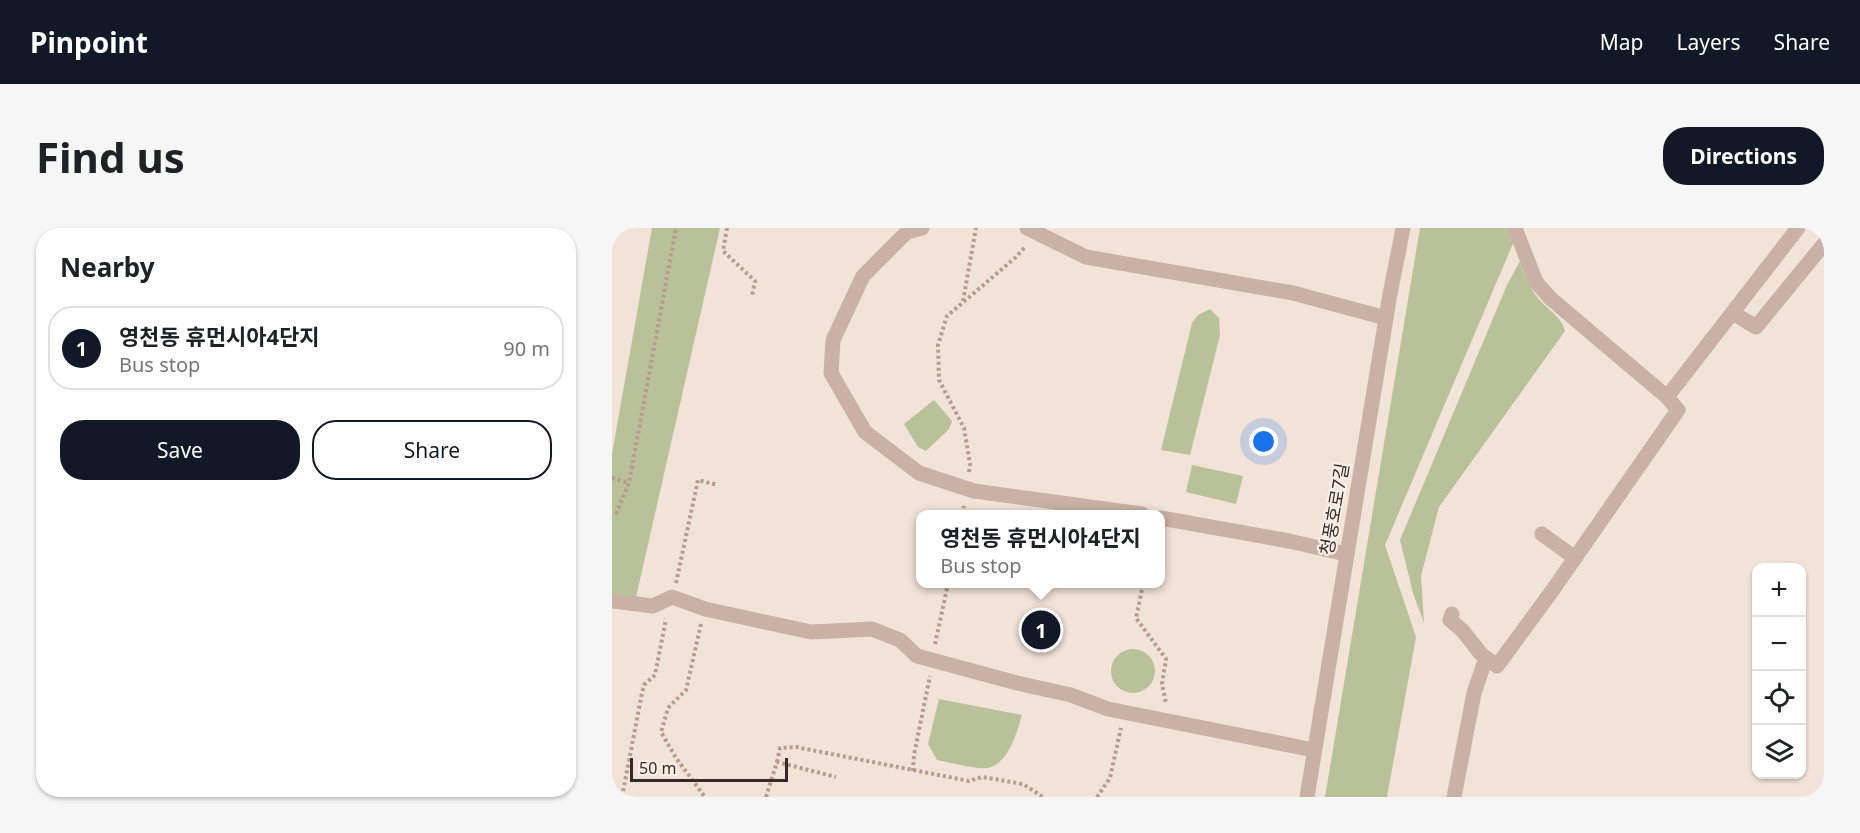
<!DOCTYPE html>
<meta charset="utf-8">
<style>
:root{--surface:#fff;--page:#f6f6f6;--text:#202124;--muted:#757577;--line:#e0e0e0;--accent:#111827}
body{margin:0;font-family:"Noto Sans","Noto Sans KR",sans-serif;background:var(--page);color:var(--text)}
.controls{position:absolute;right:18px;bottom:18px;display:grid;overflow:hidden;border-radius:12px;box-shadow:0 2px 4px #0004}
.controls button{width:54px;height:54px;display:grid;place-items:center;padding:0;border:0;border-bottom:2px solid var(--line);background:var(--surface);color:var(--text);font:30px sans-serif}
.scale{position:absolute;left:18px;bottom:15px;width:158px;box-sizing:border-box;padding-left:6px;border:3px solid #362926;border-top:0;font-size:16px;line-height:21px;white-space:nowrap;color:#362926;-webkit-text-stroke:4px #faeee5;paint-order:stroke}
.you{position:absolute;left:652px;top:214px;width:21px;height:21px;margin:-15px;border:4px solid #fff;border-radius:50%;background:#1a73e8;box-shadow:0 0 0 9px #1a73e833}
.badge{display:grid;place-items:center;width:39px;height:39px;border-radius:50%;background:var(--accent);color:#fff;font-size:20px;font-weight:700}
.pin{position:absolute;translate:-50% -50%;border:3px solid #fff;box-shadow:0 2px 6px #0006}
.popup{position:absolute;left:304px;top:282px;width:249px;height:78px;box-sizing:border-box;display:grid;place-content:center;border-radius:12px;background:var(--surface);filter:drop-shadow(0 2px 4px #0005);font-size:20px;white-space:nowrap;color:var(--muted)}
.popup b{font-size:22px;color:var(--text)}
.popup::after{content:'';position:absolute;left:50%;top:100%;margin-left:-12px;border:12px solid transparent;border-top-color:var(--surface)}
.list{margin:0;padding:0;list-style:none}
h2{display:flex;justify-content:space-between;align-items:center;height:78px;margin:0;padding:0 24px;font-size:26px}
h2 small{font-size:20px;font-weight:400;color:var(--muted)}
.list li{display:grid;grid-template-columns:39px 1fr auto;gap:18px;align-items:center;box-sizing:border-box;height:84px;margin:0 12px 12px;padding:0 12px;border:2px solid var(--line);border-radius:24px}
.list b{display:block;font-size:22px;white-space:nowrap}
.list p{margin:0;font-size:20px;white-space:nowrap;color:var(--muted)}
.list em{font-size:20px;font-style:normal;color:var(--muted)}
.actions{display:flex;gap:12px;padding:18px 24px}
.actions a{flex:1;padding:14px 0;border:2px solid var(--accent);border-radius:24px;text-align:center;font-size:21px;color:var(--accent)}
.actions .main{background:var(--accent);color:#fff}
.icon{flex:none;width:33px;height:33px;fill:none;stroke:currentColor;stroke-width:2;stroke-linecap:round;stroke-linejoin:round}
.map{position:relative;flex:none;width:1212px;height:569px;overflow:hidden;border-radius:24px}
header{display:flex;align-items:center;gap:36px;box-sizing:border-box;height:84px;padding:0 30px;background:var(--accent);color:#fff}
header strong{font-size:28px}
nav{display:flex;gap:33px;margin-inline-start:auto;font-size:21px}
.intro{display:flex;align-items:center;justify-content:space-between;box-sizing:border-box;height:144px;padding:0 36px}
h1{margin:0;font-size:42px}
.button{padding:15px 27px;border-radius:24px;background:var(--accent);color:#fff;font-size:21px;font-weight:700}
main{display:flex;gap:36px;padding:0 36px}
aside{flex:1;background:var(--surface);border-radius:24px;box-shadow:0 2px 4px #0004}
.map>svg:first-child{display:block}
</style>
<header>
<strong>Pinpoint</strong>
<nav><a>Map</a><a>Layers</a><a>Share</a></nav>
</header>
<div class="intro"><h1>Find us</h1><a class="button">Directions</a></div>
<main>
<aside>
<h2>Nearby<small></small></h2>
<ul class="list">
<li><span class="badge">1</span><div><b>영천동 휴먼시아4단지</b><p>Bus stop</p></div><em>90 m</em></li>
</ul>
<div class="actions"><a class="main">Save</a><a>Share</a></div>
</aside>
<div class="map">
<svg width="1212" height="569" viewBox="0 0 1212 569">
<rect width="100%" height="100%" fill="#f2e3d9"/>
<!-- green -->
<g fill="#b9c199">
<path d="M40,0h68l-86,378 -22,-3v-149z"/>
<path d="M808,0h90l4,13 -129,304 31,92 -29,160h-62z"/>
<path d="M908,33c4,11 8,23 14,32 9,14 28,23 31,38l-126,176 -18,69 3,47 -11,-30 -13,-53 107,-255z"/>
<path d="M598,81l9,9 1,17 -30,120 -29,-5 31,-127 6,-8z"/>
<path d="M322,172l18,21 -3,8 -23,22 -8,-4 -14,-23z"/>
<path d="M580,237l51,11 -7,28 -50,-12z"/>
<circle cx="521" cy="443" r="22"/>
<path d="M327,471l83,16c-5,17 -13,48 -34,53 -9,2 -40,-6 -51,-8l-9,-16z"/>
</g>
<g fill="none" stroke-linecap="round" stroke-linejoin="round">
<!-- path -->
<g stroke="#b69b8f" stroke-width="4" stroke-dasharray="3 3" stroke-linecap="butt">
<path d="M115,0l-4,23 32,30 -3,15"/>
<path d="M351,73l13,-73"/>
<path d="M357,244l1,-8 -6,-36 -25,-48 -1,-35 9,-29 68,-58 10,-11"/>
<path d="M0,250l17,5"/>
<path d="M4,286l13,-31 47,-255"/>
<path d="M350,286l2,-8"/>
<path d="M64,355l22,-103 20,5"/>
<path d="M531,356l-7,34 30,41 -4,25 4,19"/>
<path d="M89,396l-15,66 -18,18 -7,24 15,26 29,39"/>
<path d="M323,416l13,-60"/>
<path d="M165,534l3,-14 16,-1 173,34 13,-4 41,7 20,13"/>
<path d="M301,543l1,-16 16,-79"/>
<path d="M10,569l20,-104 2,-8 11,-10 11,-56"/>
<path d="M154,569l11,-35 59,15"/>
<path d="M485,569l13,-19 11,-50"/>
</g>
<!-- minor -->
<g stroke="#cab1a5" stroke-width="15">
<path d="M310,0l-15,4 -44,44 -30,64 -2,33 34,59 54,41 55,18 168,23"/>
<path d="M415,0l59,29 207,36 93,25"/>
<path d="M1121,85l23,14 68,-83"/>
<path d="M1055,169l131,-169"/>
<path d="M549,290l128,23 57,13"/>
<path d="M930,306l33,24"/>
<path d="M0,373l41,5 19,-9 33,12 106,23 61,-3 28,11 17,16 100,27 54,12 37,14 206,41"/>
<path d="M840,386l-2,6 12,10 19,24 16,12 55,-75 126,-181 -11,-13 -117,-99 -14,-16 -21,-54"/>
<path d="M695,569l83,-503 13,-66"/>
<path d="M842,569l20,-104 12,-35"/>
</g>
</g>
<g text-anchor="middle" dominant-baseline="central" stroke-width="4.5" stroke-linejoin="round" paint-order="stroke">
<!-- street labels -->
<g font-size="18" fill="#362926" stroke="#faeee5">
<text transform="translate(722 281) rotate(-80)">청풍호로7길</text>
</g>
</g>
</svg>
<div class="controls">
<button>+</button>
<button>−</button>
<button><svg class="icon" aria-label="locate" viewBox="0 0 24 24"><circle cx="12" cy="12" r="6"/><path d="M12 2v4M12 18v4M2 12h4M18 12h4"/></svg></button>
<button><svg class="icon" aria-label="layers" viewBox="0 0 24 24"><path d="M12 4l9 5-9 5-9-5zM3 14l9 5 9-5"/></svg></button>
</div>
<div class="scale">50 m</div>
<div class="you"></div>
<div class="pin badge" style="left:429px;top:402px">1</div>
<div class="popup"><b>영천동 휴먼시아4단지</b>Bus stop</div>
</div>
</main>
